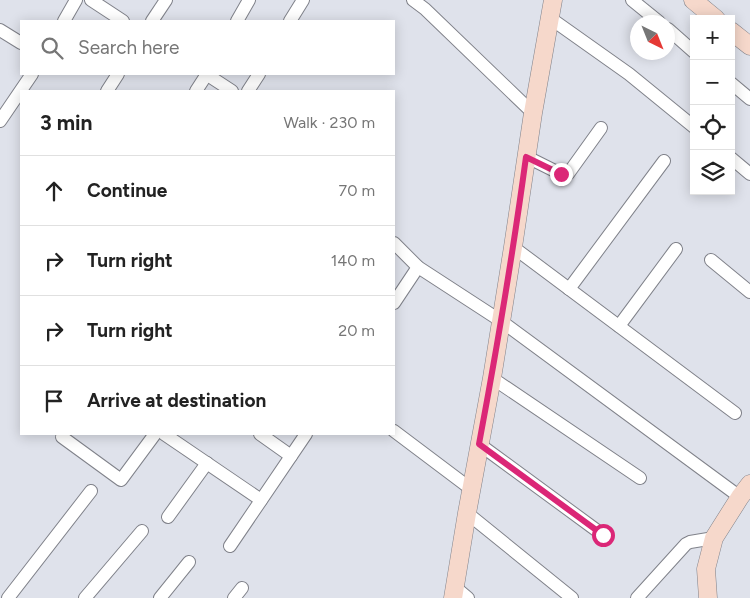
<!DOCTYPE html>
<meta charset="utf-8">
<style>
:root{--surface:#fff;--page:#f2f2f2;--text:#222;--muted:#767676;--line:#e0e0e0}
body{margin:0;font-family:Figtree,sans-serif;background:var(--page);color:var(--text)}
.controls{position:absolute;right:15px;top:15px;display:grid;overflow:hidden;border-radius:0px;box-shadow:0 2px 12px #0003}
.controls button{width:45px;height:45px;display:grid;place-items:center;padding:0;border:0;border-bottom:1px solid var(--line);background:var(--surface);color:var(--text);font:25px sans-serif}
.compass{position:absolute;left:630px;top:15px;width:45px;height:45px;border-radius:50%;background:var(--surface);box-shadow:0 2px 12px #0003;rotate:137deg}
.stop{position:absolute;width:15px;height:15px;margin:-11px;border:4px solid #db2777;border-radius:50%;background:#fff}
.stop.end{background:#db2777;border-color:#fff;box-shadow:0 1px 5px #0008}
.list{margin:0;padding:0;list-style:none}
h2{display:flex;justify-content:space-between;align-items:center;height:65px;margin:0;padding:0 20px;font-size:21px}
h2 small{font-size:16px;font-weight:400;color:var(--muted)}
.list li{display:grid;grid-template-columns:32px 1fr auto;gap:15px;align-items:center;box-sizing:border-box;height:70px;padding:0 20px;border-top:1px solid var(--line)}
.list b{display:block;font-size:19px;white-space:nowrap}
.list em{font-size:16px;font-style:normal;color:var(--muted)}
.icon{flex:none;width:28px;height:28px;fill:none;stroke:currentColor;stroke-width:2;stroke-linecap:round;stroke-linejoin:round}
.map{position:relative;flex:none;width:750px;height:598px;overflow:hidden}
.search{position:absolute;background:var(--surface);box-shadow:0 2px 12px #0003;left:20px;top:20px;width:375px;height:55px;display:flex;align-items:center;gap:12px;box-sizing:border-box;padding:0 18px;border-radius:0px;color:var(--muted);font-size:19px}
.panel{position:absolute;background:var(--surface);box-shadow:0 2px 12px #0003;left:20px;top:90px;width:375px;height:345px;border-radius:0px}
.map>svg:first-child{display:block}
</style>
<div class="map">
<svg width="750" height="598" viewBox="0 0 750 598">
<rect width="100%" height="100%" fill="#dfe2eb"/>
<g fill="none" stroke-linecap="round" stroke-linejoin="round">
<defs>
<g id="street">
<path d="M91,0l32,21"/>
<path d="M413,0l12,9 108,104"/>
<path d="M632,0l27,22"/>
<path d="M550,18l79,56 65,53"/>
<path d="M64,21l12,-21"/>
<path d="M152,21l14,-21"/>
<path d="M237,21l12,-21"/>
<path d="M290,21l13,-21"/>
<path d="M668,29l26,23"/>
<path d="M0,30l21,13"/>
<path d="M206,74l26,17"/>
<path d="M731,83l19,16"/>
<path d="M107,91l11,-17"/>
<path d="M196,91l11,-17"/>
<path d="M248,91l11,-17"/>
<path d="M0,121l32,-47"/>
<path d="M527,157l34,17h7l33,-46"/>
<path d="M731,158l19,16"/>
<path d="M394,243l24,24 83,54 239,176"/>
<path d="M513,247l222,166"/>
<path d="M711,260l39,32"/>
<path d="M569,289l95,-128"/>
<path d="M394,303l24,-36"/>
<path d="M619,326l57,-77"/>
<path d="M492,378l148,100"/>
<path d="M394,431l77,58"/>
<path d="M164,434l97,66"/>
<path d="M260,434l31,22"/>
<path d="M62,437l59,43 34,-46"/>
<path d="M479,444l124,91"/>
<path d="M467,513l105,85"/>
<path d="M168,517l39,-54"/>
<path d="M230,546l76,-112"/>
<path d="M455,587l13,11"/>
<path d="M8,598l83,-107"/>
<path d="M85,598l57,-67"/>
<path d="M160,598l29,-36"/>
<path d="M234,598l8,-10"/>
<path d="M637,598l49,-54 4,-2 24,-4"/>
</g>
<g id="secondary">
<path d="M693,0l23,19"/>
<path d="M731,31l19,15"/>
<path d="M453,598l14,-85 25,-135 21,-131 20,-134 20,-113"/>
<path d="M708,598l-2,-29 8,-31 26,-41 10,-13"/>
</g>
</defs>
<!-- street casing -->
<use href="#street" stroke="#80828a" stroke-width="14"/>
<!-- secondary casing -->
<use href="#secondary" stroke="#80828a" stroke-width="19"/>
<!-- street -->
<use href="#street" stroke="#fff" stroke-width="12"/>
<!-- secondary -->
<use href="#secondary" stroke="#f6d8cb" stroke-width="18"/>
</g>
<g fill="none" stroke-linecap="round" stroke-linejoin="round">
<!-- route -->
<path stroke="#db2777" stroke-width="6" d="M561,174l-35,-17c-13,96 -29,191 -47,287l124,91"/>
</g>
</svg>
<div class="controls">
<button>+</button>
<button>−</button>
<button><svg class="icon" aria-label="locate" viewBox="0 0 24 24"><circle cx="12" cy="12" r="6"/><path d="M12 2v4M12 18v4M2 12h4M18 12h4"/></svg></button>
<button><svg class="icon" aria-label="layers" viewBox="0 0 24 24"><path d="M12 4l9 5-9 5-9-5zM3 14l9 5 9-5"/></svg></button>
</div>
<svg class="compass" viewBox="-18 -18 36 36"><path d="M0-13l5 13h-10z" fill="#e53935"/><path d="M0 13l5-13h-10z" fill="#767676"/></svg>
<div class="stop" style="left:603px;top:535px"></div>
<div class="stop end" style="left:561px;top:174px"></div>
<div class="search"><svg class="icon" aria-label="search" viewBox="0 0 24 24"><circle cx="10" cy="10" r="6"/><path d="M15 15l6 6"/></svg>Search here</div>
<section class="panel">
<h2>3 min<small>Walk · 230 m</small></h2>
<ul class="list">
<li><svg class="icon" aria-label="ahead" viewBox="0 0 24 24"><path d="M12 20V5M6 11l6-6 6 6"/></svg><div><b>Continue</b></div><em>70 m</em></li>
<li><svg class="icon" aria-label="right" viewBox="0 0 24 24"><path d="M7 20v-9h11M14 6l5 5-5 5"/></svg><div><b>Turn right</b></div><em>140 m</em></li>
<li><svg class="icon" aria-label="right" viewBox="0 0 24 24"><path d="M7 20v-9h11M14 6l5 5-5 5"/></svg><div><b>Turn right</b></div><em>20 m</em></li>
<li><svg class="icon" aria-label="arrive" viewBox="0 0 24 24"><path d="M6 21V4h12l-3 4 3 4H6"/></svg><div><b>Arrive at destination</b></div></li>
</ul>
</section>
</div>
